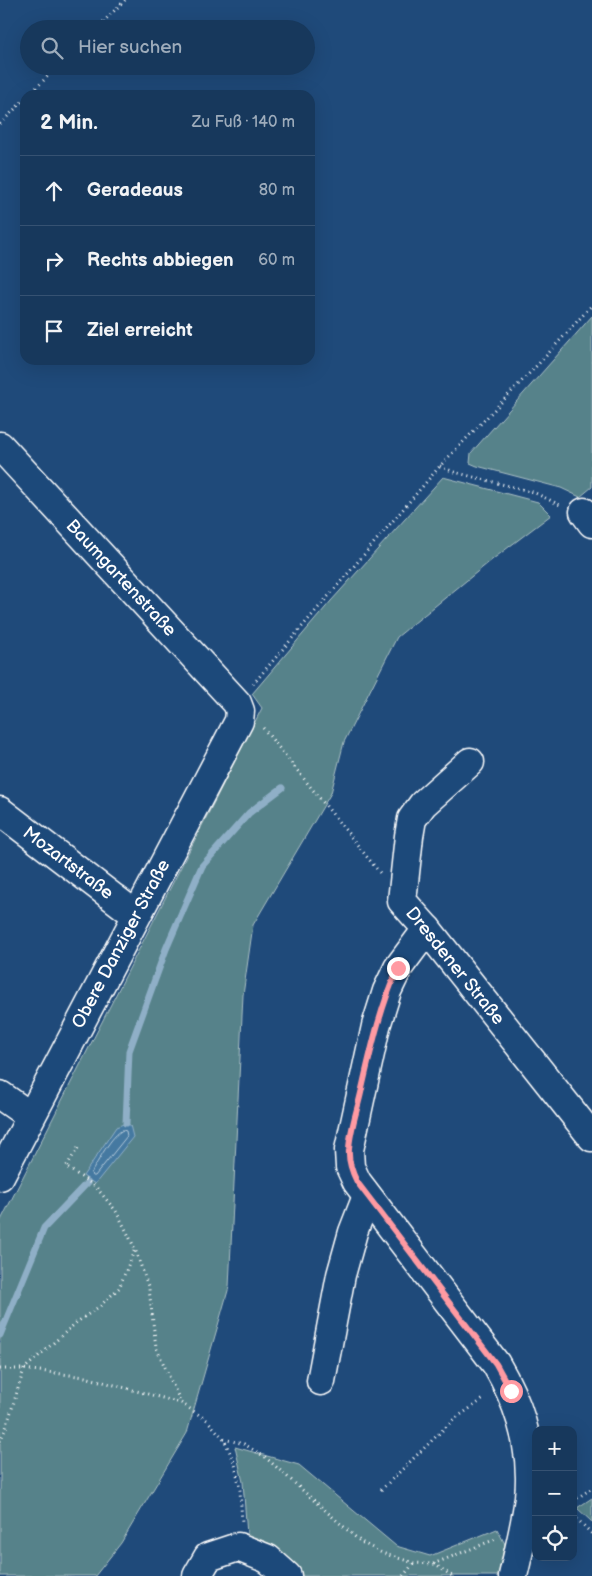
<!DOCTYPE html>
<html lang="de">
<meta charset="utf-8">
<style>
:root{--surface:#17385c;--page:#244365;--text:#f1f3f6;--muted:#9eacbb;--line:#365272}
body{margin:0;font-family:"Balsamiq Sans",sans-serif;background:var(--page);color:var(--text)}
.controls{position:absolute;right:15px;bottom:15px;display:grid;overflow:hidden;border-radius:10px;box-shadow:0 5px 20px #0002}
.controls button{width:45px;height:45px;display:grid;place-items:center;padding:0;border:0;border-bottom:1px solid var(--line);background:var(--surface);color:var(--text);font:25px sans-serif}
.stop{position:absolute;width:15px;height:15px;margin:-11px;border:4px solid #ff9aa2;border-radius:50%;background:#fff}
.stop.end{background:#ff9aa2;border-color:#fff;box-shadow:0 1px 5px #0008}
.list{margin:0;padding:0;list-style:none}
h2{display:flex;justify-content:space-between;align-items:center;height:65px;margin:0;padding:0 20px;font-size:21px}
h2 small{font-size:16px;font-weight:400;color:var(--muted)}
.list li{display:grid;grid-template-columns:32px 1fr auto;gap:15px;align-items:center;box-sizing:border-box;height:70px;padding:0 20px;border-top:1px solid var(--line)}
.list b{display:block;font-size:19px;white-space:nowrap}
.list em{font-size:16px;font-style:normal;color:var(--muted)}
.icon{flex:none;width:28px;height:28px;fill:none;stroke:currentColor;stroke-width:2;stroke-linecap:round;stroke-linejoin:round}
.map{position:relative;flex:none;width:592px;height:1576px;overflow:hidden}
.search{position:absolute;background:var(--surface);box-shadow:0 5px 20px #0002;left:20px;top:20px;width:295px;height:55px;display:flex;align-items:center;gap:12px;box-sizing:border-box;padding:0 18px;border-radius:28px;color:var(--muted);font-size:19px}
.panel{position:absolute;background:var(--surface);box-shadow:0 5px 20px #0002;left:20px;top:90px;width:295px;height:275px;border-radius:15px}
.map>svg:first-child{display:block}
</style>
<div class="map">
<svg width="592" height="1576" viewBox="0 0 592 1576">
<rect width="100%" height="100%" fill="#1f4a7a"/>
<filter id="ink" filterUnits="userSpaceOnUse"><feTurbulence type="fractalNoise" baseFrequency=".02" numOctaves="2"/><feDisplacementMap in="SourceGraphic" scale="10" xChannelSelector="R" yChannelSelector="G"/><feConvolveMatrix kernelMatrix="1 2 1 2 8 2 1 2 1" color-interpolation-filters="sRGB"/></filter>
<g filter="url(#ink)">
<!-- green -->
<g fill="#57828a" stroke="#abc0c4">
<path d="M592,316v171l-12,10 -19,-9 -84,-22 -7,-3 1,-10z"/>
<path d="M443,477l95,25 13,13 -58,44 -96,78 -53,105 -13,51 -78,132 -10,70 -14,292 -42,146 -66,110 -26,33h-95v-354l262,-514 -10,-14 79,-93z"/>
<path d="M235,1447l64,18 97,81 34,10 67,-27 8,15 -7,32h-199l-19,-17 -33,-24 -4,-53z"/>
<path d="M592,1498v24l-15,-14z"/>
</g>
<!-- water -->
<path fill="#4479a1" stroke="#8fafc7" d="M126,1123l4,2 3,12 -38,47 -12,-8 33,-49z"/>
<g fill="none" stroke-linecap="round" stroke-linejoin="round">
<!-- shore -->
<path stroke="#b4c9d9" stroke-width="1" d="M123,1130l3,1 1,5 -32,40h-3l-1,-3c7,-11 20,-38 32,-43z"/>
<!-- stream -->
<g stroke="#8fafc7" stroke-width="7">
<path d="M126,1123l3,-72 37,-102 36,-83 47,-53 33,-25"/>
<path d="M0,1335l44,-107 43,-45"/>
</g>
<defs>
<g id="minor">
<path d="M0,446l237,257 3,8 -1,10 -239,455"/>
<path d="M584,512l8,11"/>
<path d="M470,762l-47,42 -11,15 -3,17 -7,65 25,28 165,208"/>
<path d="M0,811l136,104"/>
<path d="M427,929l-29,39 -11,23 -11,35 -27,124 1,17 7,15 139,182c24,41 38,85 33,133 -3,26 -10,53 -16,79"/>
<path d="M0,1095l30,21"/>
<path d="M321,1381l20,-106 12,-43 14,-36"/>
<path d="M197,1576l11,-19 30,-10 30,12 19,17"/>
</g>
</defs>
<!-- minor casing -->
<use href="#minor" stroke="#fff" stroke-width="31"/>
<!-- path -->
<g stroke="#fff" stroke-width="3" stroke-dasharray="1 4" stroke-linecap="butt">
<path d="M96,29l29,-29"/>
<path d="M29,95l29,-29"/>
<path d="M0,124l25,-25"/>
<path d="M440,466l14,6 79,20 27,13"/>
<path d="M253,684l187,-218 105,-109 47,-52"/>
<path d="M263,728l117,145"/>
<path d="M78,1148l-12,19 29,19 21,25 11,21 8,17 14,40 7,58 25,56"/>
<path d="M0,1369h24l61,8 96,26 26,17 17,19 11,25 5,26 2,32"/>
<path d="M224,1439l20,5 21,13 96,85 21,11 32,10 19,1 63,-25"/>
<path d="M0,1441l6,-13 18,-59 53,-47 23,-16 19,-18 15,-37"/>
<path d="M381,1490l72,-70 32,-22"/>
<path d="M573,1501l19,-13"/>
<path d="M573,1515l19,19"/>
<path d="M434,1564l18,12"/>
<path d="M403,1576l11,-13"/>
</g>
<!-- minor -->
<use href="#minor" stroke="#1f4a7a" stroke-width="28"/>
</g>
</g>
<g fill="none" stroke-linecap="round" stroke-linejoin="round" filter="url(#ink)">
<!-- route -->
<path stroke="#ff9aa2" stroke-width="6" d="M398,968c-18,40 -27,82 -37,125 -4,18 -11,37 -12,56 -1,12 3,23 8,33l139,182 15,27"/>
</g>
<g text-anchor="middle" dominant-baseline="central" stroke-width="4" stroke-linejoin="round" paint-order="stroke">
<!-- street labels -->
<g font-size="18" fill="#fff" stroke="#1f4a7a">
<text transform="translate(121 578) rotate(47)">Baumgartenstraße</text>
<text transform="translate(68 863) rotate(37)">Mozartstraße</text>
<text transform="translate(121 944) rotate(-62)">Obere Danziger Straße</text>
<text transform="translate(455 966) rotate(51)">Dresdener Straße</text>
</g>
</g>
</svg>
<div class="controls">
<button>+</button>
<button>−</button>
<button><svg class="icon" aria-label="locate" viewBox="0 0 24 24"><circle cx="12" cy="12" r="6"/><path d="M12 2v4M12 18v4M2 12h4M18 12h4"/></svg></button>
</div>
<div class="stop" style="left:511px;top:1391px"></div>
<div class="stop end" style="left:398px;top:968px"></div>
<div class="search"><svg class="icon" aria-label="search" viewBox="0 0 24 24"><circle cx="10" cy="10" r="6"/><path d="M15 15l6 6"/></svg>Hier suchen</div>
<section class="panel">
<h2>2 Min.<small>Zu Fuß · 140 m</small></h2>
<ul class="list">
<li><svg class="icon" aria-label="ahead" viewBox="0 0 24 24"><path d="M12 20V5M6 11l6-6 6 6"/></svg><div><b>Geradeaus</b></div><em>80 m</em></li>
<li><svg class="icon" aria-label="right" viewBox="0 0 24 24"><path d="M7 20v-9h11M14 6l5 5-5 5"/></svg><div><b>Rechts abbiegen</b></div><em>60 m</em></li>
<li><svg class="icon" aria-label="arrive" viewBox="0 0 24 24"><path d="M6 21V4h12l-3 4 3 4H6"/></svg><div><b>Ziel erreicht</b></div></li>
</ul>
</section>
</div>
